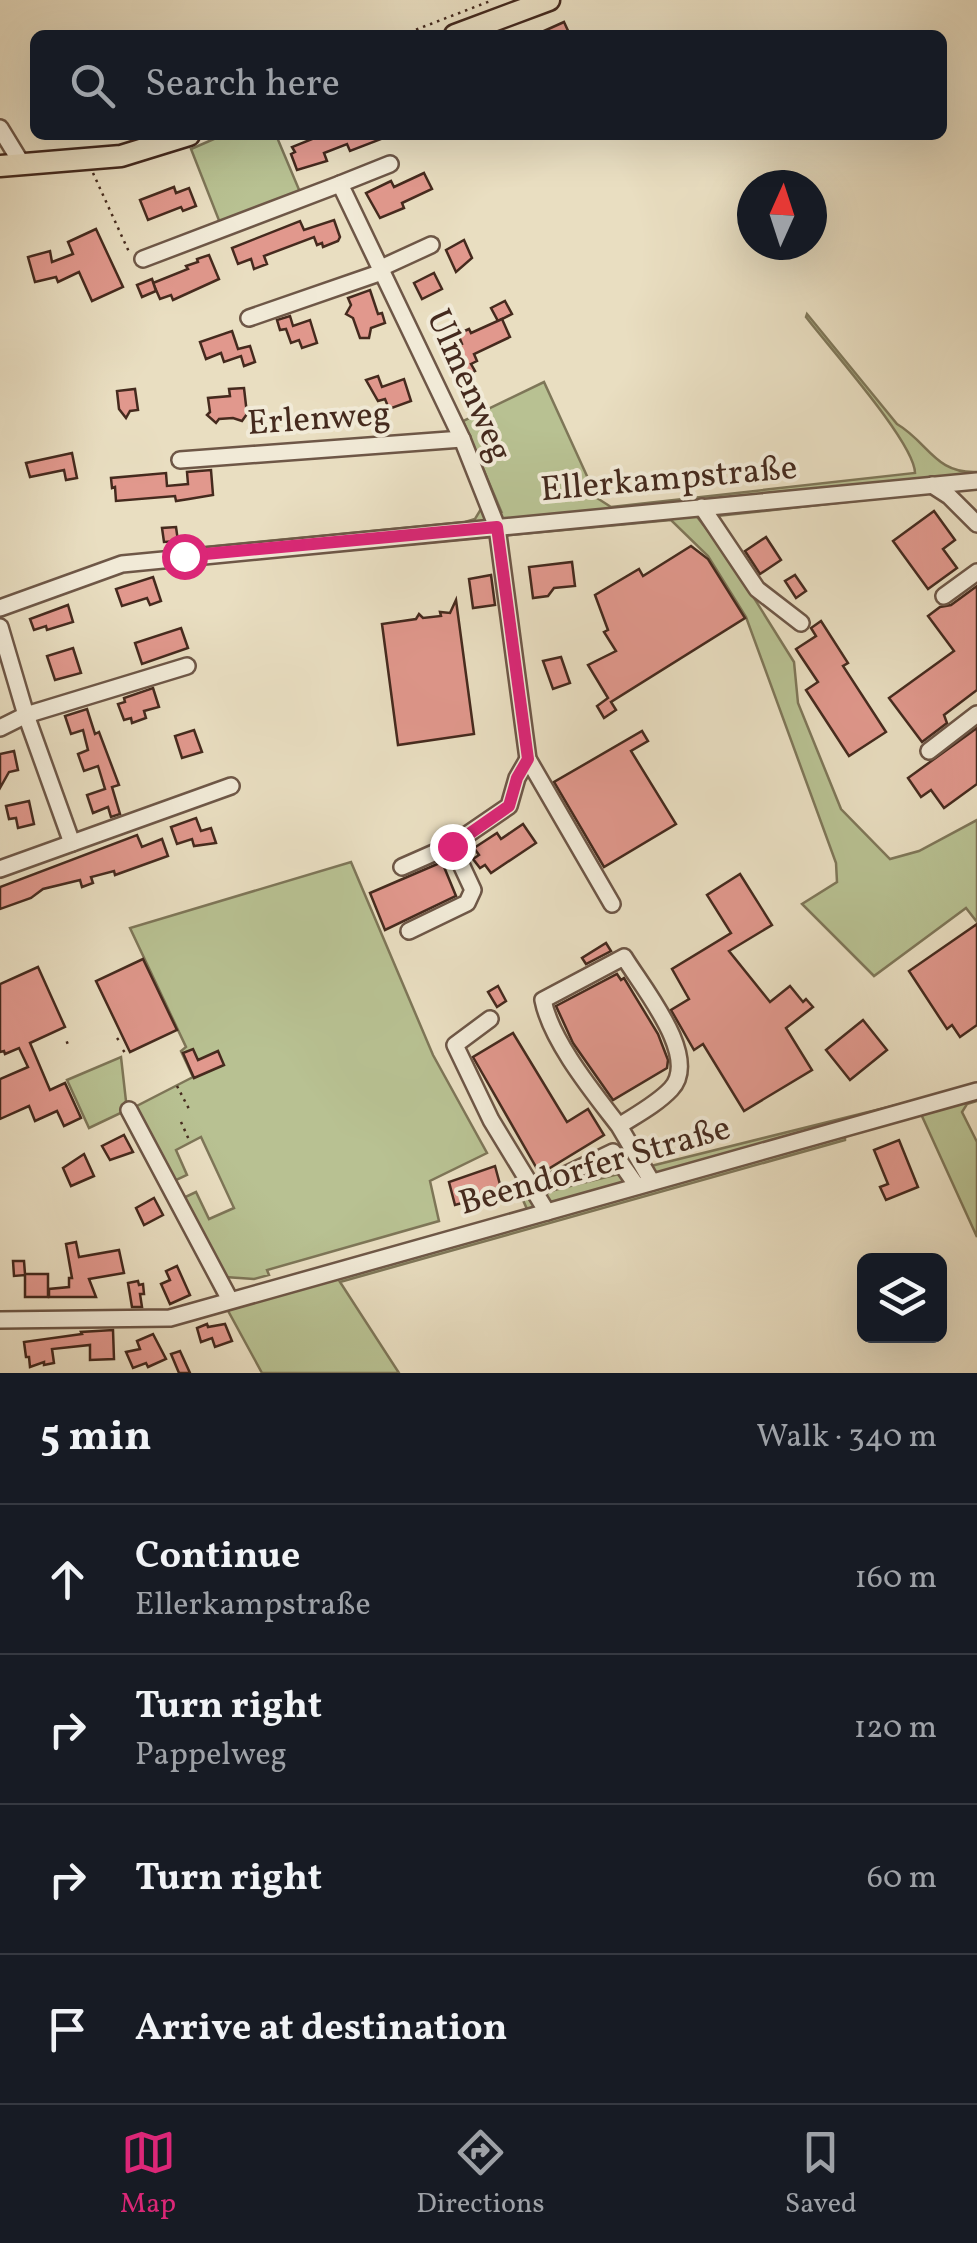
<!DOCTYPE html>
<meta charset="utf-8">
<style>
:root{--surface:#171b24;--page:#20242c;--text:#f1f3f6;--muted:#9ea1a6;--line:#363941;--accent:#db2777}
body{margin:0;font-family:Vollkorn,serif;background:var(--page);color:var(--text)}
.controls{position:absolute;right:30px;bottom:30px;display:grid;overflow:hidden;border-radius:15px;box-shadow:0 10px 40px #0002}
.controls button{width:90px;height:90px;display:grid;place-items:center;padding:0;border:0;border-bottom:2px solid var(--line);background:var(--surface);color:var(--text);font:50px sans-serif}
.compass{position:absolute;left:737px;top:170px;width:90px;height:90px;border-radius:50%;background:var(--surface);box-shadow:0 10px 40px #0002;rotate:3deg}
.stop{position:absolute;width:30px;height:30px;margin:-22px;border:8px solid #db2777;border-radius:50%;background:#fff}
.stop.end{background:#db2777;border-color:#fff;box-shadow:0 2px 10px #0008}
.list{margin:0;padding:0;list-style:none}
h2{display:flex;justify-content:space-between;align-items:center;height:130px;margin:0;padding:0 40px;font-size:42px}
h2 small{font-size:32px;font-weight:400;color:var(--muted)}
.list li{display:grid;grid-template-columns:65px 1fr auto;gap:30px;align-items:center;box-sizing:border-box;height:150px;padding:0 40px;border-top:2px solid var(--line)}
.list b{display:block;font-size:38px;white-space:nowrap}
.list p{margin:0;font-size:32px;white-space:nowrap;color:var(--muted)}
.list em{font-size:32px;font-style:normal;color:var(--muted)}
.icon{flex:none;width:55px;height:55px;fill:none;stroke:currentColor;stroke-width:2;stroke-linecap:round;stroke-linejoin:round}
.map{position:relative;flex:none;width:977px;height:1373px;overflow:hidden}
.search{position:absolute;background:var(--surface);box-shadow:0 10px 40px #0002;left:30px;right:30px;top:30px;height:110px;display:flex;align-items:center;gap:25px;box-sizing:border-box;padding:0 35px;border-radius:15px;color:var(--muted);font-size:38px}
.sheet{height:730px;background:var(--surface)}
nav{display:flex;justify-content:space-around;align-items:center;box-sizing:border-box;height:140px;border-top:2px solid var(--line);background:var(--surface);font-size:28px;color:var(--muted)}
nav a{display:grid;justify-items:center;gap:5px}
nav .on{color:var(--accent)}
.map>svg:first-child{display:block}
</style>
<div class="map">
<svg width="977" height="1373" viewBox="0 0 977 1373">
<rect width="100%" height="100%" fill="#e9dec1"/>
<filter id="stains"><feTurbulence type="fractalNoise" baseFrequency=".002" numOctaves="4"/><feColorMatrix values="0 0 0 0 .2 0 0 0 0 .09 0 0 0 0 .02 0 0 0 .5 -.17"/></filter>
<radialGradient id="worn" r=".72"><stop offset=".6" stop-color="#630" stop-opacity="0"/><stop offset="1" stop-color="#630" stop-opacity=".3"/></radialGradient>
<!-- green -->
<g fill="#b8c192" stroke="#7e7658" stroke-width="2.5">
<path d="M223,135h53l24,57 -80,31 -29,-74z"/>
<path d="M807,314l90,110c32,19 38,50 80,48v16l-279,30 31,40 65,104 4,41 43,106 49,50 29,-8 58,-31v102l-11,-14 -92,68 -72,-72 35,-22 -1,-19 -90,-246 -38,-61 -37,-36 -482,45 -6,-16 282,-27 10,-3 9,-15 17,7 -38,-90 81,-39 53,116 14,9 304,-34c0,-30 -87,-127 -109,-156z"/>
<path d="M351,862l82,193 54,98 -57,28 9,40 -172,49 2,5 -15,4 -29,-2 -44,-78 15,-7 13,27 25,-11 -33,-71 -25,13 11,25 -15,7 -43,-72 64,-33 -12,-26 5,-4 -56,-119z"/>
<path d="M121,1057l6,53 -38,18 -22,-48z"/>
<path d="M977,1085v16l-10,3 -5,8 15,30v95l-56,-123 -76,22v4l-505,142 59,91h-137l-36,-66 306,-87 -10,-22z"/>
</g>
<!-- building -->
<g fill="#e1988d" stroke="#452a1e" stroke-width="2.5">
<path d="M564,22l6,13h-35z"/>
<path d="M322,135h67v1l-39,15 -3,-7 -23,9 3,8 -30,9 -6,-16 4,-2 -3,-5z"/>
<path d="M424,173l8,16 -30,14 2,5 -24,10 -14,-25 25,-12 3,6z"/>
<path d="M174,187l2,6 13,-5 7,18 -13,5 -2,-4 -33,13 -8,-20z"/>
<path d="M334,220l6,17 -2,4 -15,6 -1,-4 -5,2 -3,-8 -50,19 3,8 -13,5 -3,-10 -13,5 -6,-16 68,-27 4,9z"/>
<path d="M96,229l27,58 -31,14 -13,-29 -21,10 -2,-5 -21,5 -7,-25 22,-6 2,11 21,-8 -5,-12z"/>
<path d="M464,240l8,18 -16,14 -10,-22z"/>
<path d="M209,255l10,24 -46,21 -2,-5 -11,4 -7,-16 35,-14 -2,-3 12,-4 -1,-3z"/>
<path d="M434,273l8,16 -20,10 -8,-16z"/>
<path d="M152,279l4,12 -14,6 -5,-12z"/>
<path d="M370,290l8,24 4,-1 3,10 -14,5 -2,10h-9l-7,-20 -7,-4 5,-9 -3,-7z"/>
<path d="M505,301l7,13 -14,7 -7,-13z"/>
<path d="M290,316l3,10 17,-6 7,23 -15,5 -3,-8 -8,3 -5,-14 -6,1 -3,-10z"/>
<path d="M502,319l8,18 -36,17 3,7 -6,3 4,7 -20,10 -13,-27 20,-10 -4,-10 11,-5 2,4z"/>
<path d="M232,331l6,18 12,-3 5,16 -11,4 -3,-10 -17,6 -3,-9 -15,6 -6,-17z"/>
<path d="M378,376l4,11 22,-8 7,22 -22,8 -4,-10 -7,2 -12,-21z"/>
<path d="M244,388l3,26 -5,7 -9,-3 -14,1 -3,4 -9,-8 3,-3 -2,-14 22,-2 -1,-7z"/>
<path d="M135,389l3,21 -8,1 -4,7 -7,-9 -2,-18z"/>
<path d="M72,453l5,25 -11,2 -2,-10 -34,7 -4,-14z"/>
<path d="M211,470l2,25 -24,4 -13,2 -1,-5 -59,5 -1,-14 -3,1 -1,-10 55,-5 1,13 21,-2 -1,-12z"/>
<path d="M934,511l21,29 -12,9 14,19 -29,21 -35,-48z"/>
<path d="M176,527l2,14 -14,1 -2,-14z"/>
<path d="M766,537l15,23 -21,14 -15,-23z"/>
<path d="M691,546l17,13 37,59 -134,84 5,8 -12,8 -7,-12 11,-8 -20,-33 28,-14 -12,-19 4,-2 -13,-35 44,-26 4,7z"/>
<path d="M572,562l3,24 -21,2 -6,8 -15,2 -4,-31z"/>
<path d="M491,575l4,30 -22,3 -4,-29z"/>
<path d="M795,575l11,16 -10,7 -11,-17z"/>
<path d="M153,577l8,24 -11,4 -3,-7 -25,8 -6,-17z"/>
<path d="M977,586v104l-33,25 3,8 -25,19 -33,-44 65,-47 -26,-35 12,-9 11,-2z"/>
<path d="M456,600l18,134 -76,11 -16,-121 34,-5 3,-5 4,4 18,-2 -1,-4 10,1z"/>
<path d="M68,605l5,17 -26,8 -1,-4 -12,4 -4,-11z"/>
<path d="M821,621l27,42 -5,3 43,66 -37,24 -43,-66 12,-8 -22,-33 20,-13 -5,-8z"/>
<path d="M181,628l7,20 -46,16 -7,-21z"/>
<path d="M73,648l8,25 -26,7 -8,-24z"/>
<path d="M561,657l9,26 -17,6 -10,-28z"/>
<path d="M153,688l6,19 -15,4 2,7 -14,5 -1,-5 -7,2 -6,-16 7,-2 -1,-4z"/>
<path d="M87,709l8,25 4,-2 20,53 -7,2 8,27 -9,3 -3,-10 -15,6 -6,-18 18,-6 -7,-23 -14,5 -6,-17 10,-4 -5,-20 -12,4 -6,-18z"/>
<path d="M977,728v56l-33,24 -13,-18 -10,7 -13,-19z"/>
<path d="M194,730l8,22 -20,6 -7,-22z"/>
<path d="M642,731l6,10 -17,10 45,73 -72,43 -50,-85z"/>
<path d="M14,751l4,19 -9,2 -9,16v-34z"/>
<path d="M29,801l5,23 -16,4 -2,-10 -7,1 -3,-13z"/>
<path d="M196,818l5,13 10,-3 5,15 -22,3 -2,-7 -15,5 -6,-17z"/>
<path d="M523,824l13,19 -45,30 -6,-8 -5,3 -7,-9 6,-4 -5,-7 23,-15 4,6z"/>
<path d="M137,835l5,12 20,-8 6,17 -53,19 -1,-4 -23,6 2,6 -11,4 -2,-7 -37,9 -12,9 -31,11v-22z"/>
<path d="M442,862l14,34 -71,34 -15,-37z"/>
<path d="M740,874l32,51 -43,26 41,51 20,-16 13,16 3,-3 7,8 -27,21 26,42 -68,41 -41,-67 -9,6 -23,-40 18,-11 -17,-30 59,-36 -24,-38z"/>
<path d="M977,924v101l-17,12 -8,-12 -5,4 -38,-58z"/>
<path d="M606,943l5,8 -25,13 -4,-6z"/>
<path d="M143,959l34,71 -47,22 -34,-71z"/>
<path d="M38,967l27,60 -35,16 20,47 15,-7 16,35 -17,8 -7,-15 -22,10 -6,-15 -29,13v-40l28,-12 -9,-19 -14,6 -1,-3 -4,1v-68z"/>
<path d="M617,974l4,6 3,-2 34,56 10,26 -1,8 -54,32 -40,-57 -17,-37z"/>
<path d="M498,986l8,15 -9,6 -9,-15z"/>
<path d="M863,1020l24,30 -37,30 -24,-30z"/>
<path d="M513,1033l54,89 21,-13 16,26 -64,39 -67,-117z"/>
<path d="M193,1049l5,11 20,-9 6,14 -30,13 -11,-25z"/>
<path d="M124,1135l9,17 -23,8 -8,-14z"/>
<path d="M899,1140l19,47 -32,13 -6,-13 8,-3 -14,-34z"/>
<path d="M84,1154l10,22 -23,10 -8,-18z"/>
<path d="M495,1166l7,26 -47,13 -6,-23z"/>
<path d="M154,1198l9,17 -19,10 -8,-17z"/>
<path d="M76,1242l3,15 40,-7 5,23 -35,6 7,18h-47v-8l20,-2v-9h3l-6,-34z"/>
<path d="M13,1261h11l1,13h23v23h-23v-22l-11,1z"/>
<path d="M177,1266l13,29 -20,9 -9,-20 9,-4 -4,-9z"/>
<path d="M138,1281l1,4 4,-1 1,10h-4l2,13h-10l-4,-24z"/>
<path d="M207,1324l1,3 17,-3 7,17 -17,6 -3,-9 -11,4 -4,-14z"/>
<path d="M113,1330l1,29 -24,1v-15l-38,4 2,14 -10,2v-3l-14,5 -1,-10h-3l-2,-15 58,-8 -1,-2z"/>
<path d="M153,1334l13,25 -18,8 -2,-4 -13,5 -7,-16 14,-3 -3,-8z"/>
<path d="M180,1351l10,22h-11l-8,-19z"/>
</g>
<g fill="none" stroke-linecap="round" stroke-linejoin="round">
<defs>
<g id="minor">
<path d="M0,128l22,36"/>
<path d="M390,164l-50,20 122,255 35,88 31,232 84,145"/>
<path d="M143,259l197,-75"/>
<path d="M381,268l50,-23"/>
<path d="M249,318l133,-46"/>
<path d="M180,460l282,-21"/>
<path d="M932,485l17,11 28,28"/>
<path d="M702,507l55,82 44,34"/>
<path d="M944,596l33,-24"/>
<path d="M0,608l122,-44 855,-83"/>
<path d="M0,627l26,88 46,128"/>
<path d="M0,728l26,-13 161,-49"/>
<path d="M929,751l48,-37"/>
<path d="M402,867l50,-22 57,-39 8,-28 11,-19"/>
<path d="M0,869l231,-83"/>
<path d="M409,931l58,-28 6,-13 -21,-45"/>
<path d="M490,1019l-35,26 36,75 56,92"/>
<path d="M129,1110l101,190"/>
<path d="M619,1126c-26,-34 -68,-85 -76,-126l81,-43c18,30 77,100 47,132 -14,15 -35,26 -52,37l33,56"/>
<path d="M534,1190l79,-38 24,34"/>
<path d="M0,1320l170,-2 807,-227"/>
</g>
<g id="major">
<path d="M455,35l94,-35"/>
<path d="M0,166l121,-10 68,-21"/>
</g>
</defs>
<!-- minor casing -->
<use href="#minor" stroke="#6e5747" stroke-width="20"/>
<!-- major casing -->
<use href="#major" stroke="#452a1e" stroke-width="25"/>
<!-- path -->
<g stroke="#452a1e" stroke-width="2.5" stroke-dasharray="2.5 5" stroke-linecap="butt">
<path d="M402,35l91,-35"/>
<path d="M93,173l36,79"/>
<path d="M117,1038l3,4"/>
<path d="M66,1043l5,-2"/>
<path d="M123,1050l3,4"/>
<path d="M177,1086l12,23"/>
<path d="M181,1122l9,20"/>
</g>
<!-- minor -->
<use href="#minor" stroke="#f1ead7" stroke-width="15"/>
<!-- major -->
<use href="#major" stroke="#e9dec1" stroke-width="20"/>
</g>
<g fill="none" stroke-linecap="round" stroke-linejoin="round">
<!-- route -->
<path stroke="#db2777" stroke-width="12" d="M184,556l313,-29 31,232 -11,19 -8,28 -57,40"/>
</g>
<g text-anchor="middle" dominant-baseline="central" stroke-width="8" stroke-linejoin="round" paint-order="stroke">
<!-- street labels -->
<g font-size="35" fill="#452a1e" stroke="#f1ead7">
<text transform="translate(468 386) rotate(66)">Ulmenweg</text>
<text transform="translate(319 420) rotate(-4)">Erlenweg</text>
<text transform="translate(669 480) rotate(-5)">Ellerkampstraße</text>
<text transform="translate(595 1167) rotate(-16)">Beendorfer Straße</text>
</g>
</g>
<rect width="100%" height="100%" filter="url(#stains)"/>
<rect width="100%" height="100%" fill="url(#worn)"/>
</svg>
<div class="controls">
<button><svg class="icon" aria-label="layers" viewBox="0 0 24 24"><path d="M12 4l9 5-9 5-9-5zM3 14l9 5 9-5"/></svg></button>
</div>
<svg class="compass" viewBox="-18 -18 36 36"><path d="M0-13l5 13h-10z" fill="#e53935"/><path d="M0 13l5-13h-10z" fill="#9ea1a6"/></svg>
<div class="stop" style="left:184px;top:556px"></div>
<div class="stop end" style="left:452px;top:846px"></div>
<div class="search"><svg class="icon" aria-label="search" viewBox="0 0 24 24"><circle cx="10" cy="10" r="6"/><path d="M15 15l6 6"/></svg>Search here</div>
</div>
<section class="sheet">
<h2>5 min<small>Walk · 340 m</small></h2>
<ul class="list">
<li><svg class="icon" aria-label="ahead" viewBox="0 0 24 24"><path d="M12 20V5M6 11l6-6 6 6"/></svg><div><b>Continue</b><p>Ellerkampstraße</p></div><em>160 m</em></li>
<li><svg class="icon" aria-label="right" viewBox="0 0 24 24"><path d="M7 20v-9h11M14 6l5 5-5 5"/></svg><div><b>Turn right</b><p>Pappelweg</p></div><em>120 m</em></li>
<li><svg class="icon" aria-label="right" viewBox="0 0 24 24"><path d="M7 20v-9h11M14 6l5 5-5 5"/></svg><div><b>Turn right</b></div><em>60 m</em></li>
<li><svg class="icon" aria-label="arrive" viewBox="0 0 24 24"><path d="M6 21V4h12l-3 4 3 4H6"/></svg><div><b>Arrive at destination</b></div></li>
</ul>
</section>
<nav>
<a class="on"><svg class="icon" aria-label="map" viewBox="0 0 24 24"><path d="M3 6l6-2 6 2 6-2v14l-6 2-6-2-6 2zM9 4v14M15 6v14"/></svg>Map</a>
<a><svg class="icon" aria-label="directions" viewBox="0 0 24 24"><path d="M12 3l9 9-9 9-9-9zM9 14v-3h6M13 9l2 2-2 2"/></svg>Directions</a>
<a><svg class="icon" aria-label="saved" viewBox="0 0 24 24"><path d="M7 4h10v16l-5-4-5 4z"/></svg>Saved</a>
</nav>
